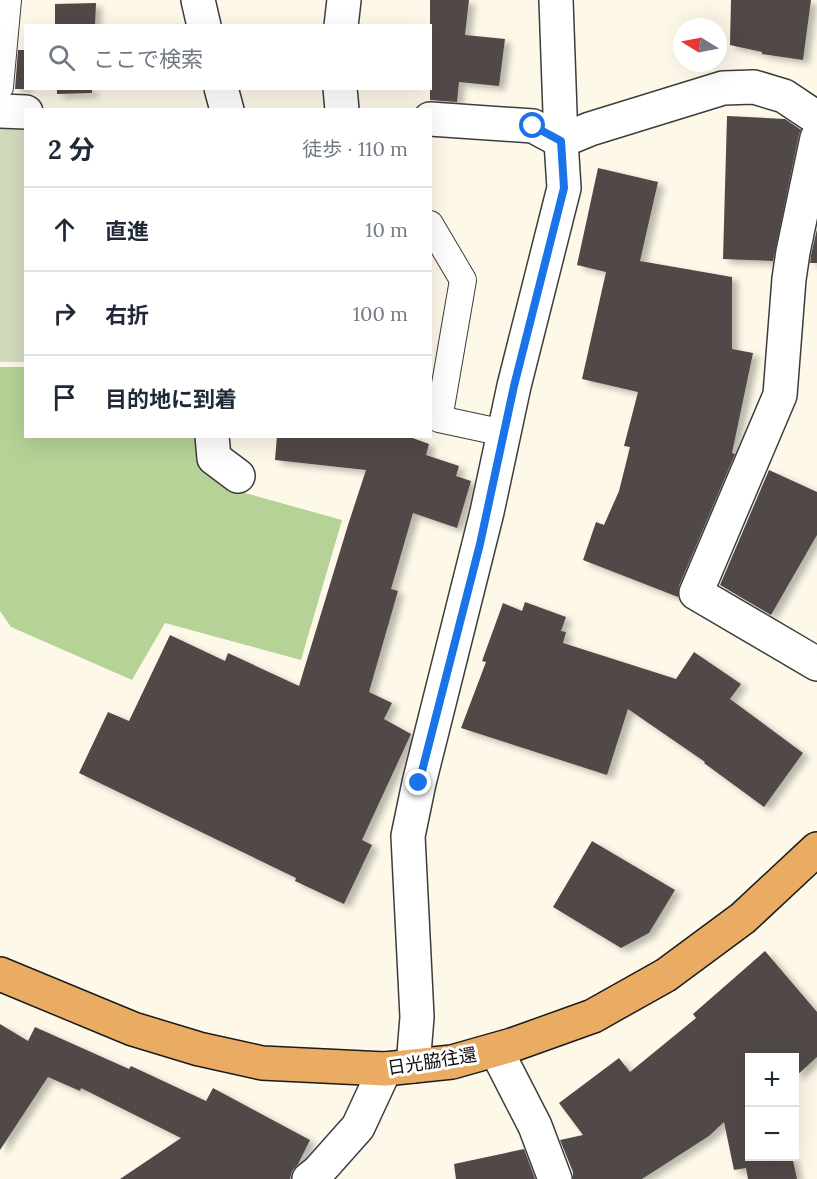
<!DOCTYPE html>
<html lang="ja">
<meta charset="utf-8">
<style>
:root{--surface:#fff;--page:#f6f6f7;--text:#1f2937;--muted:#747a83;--line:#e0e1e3}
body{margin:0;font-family:Lora,"Noto Sans JP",serif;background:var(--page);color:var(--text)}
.controls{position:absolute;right:18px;bottom:18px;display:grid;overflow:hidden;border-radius:0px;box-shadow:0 6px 24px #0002}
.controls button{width:54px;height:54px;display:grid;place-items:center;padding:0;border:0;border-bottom:2px solid var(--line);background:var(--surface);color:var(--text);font:30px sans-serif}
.compass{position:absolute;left:673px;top:18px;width:54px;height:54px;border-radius:50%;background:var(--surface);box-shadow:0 6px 24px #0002;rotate:280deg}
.stop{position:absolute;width:18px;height:18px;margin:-14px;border:4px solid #1a73e8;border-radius:50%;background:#fff}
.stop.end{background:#1a73e8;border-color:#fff;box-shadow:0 2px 6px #0008}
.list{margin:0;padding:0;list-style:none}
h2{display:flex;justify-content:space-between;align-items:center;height:78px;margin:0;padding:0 24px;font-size:26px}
h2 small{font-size:20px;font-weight:400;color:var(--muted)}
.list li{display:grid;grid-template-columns:39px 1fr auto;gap:18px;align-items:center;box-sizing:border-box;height:84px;padding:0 24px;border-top:2px solid var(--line)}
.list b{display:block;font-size:22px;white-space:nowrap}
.list em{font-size:20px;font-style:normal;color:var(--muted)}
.icon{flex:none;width:33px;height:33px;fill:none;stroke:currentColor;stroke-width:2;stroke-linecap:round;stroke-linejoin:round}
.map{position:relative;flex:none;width:817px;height:1179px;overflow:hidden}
.search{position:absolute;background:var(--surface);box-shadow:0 6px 24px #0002;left:24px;top:24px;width:408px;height:66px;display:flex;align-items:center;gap:15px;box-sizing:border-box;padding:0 21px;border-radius:0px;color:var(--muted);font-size:22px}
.panel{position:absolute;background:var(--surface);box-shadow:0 6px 24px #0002;left:24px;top:108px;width:408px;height:330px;border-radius:0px}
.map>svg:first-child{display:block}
</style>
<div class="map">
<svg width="817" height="1179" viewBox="0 0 817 1179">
<defs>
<filter id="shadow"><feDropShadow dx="6" dy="4" stdDeviation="3" flood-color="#0004"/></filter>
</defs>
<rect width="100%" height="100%" fill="#fdf8e8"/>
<!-- forest -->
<path fill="#b5d396" d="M0,367h25l1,69 170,1 4,27 27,24 115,32 -41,140 -136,-37 -33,57 -121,-53 -11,-16z"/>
<!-- cemetery -->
<path fill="#d3dbbd" d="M0,124l25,1v237h-25z"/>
<!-- building -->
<g fill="#514a47" filter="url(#shadow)">
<path d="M430,0h39l-4,35 40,4 -6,47 -40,-4 -2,20 -27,-2z"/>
<path d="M731,0h80l-8,60 -41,-6v-2l-32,-7z"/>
<path d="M96,3l-1,23h-40v-22z"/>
<path d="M18,50h8v38h66v5l-35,1v-5h-42z"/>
<path d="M727,116l58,3 16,11 -2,4 -26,127 -50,-2z"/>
<path d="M598,168l60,14 -18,79 92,16v72l21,4 -21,100 3,1 -56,132 -1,11 -95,-37 13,-38 8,3 15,-34 11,-44 -6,-1 14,-54 -56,-13 24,-107 -29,-7z"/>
<path d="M817,229v34h-7l1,-8z"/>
<path d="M277,436h130l22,8 -3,11 33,11 -3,10 15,5 -14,47 -44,-15 -22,76 7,2 -29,101 23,11 -8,16 27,15 -49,106 10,5 -28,59 -49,-23 1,-3 -217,-105 29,-61 21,9 41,-86 55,26 3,-8 71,33 49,-161 18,-55 -91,-10z"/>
<path d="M769,470l48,22v43l-46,80 -51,-30z"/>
<path d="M525,602l41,15 -5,14 5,1 -3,11 113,36 18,-27 47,32 -11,15 73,54 -39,54 -60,-44 1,-1 -77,-53 -21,66 -146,-47 25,-66 -4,-1 21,-58 19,8z"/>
<path d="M592,841l83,49 -26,43 -28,15 -68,-41z"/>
<path d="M765,951l52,61v45l-22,20v-19h-45v98h42l5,23h-49l-2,-11 -12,2 -10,-48 -15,14 -67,43h-69v-7l-13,-32 23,-5 -24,-32 60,-45 11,14 66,-54 -3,-4z"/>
<path d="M0,1024l28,17 7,-14 94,42 2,-3 75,35 7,-13 97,52 -12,24 -6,7 -2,8h-170l61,-41 -100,-50 -1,3 -32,-14 -48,73z"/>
<path d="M524,1149l11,30h-79l-2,-15z"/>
</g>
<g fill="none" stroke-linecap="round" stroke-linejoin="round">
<defs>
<g id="service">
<path d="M0,87l8,-87"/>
<path d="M430,224l33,56 -24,139 65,14"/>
</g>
<g id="minor">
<path d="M198,0l6,26"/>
<path d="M341,26l3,-26"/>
<path d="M221,88l6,22"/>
<path d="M340,88l2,22"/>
<path d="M0,111l26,1"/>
<path d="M430,119l103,7 28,15 29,-12 133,-41 31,-1 30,9 33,22"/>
<path d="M817,138l-24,114 -4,27 -9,116 -84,198 121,71"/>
<path d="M212,436l2,22 24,18"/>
<path d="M496,1050l39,76 20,53"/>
<path d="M413,1066l4,-49 -9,-181 11,-53 68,-271 27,-126 50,-198 -3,-47 -5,-141"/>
<path d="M309,1179l9,-7 40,-45 27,-58"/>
</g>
<path id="trunk" d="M0,974l133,55 66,20 63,14 123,6 67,-7 60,-17 81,-29 73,-41 77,-57 74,-69"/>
</defs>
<!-- service casing -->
<use href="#service" stroke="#3d3d3d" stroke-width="28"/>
<!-- minor casing -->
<use href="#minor" stroke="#3d3d3d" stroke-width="36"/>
<!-- trunk casing -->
<use href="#trunk" stroke="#1b1b1b" stroke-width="36"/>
<!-- service -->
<use href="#service" stroke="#fff" stroke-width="26"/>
<!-- minor -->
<use href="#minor" stroke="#fff" stroke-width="33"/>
<!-- trunk -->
<use href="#trunk" stroke="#eaac62" stroke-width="33"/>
</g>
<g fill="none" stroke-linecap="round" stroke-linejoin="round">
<!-- route -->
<path stroke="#1a73e8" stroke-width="8" d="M419,783l61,-239 34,-158 50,-198 -3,-47 -28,-15"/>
</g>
<g text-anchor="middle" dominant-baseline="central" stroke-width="6" stroke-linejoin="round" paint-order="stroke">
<!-- street labels -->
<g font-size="18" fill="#0a0a0a" stroke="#fff">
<text transform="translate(432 1061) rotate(-9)">日光脇往還</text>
</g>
</g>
</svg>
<div class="controls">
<button>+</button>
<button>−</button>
</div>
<svg class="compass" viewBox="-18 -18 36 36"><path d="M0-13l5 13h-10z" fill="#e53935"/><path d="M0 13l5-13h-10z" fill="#747a83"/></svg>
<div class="stop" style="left:533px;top:126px"></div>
<div class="stop end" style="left:419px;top:783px"></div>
<div class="search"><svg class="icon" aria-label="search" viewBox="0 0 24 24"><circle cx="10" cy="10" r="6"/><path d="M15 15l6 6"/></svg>ここで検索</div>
<section class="panel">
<h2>2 分<small>徒歩 · 110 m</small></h2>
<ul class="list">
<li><svg class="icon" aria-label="ahead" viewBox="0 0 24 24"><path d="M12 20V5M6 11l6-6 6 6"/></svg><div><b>直進</b></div><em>10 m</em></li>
<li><svg class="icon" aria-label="right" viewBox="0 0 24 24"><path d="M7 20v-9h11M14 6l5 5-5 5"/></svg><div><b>右折</b></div><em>100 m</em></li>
<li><svg class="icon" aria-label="arrive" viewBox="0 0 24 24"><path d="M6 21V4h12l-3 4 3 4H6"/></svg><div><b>目的地に到着</b></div></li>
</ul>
</section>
</div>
